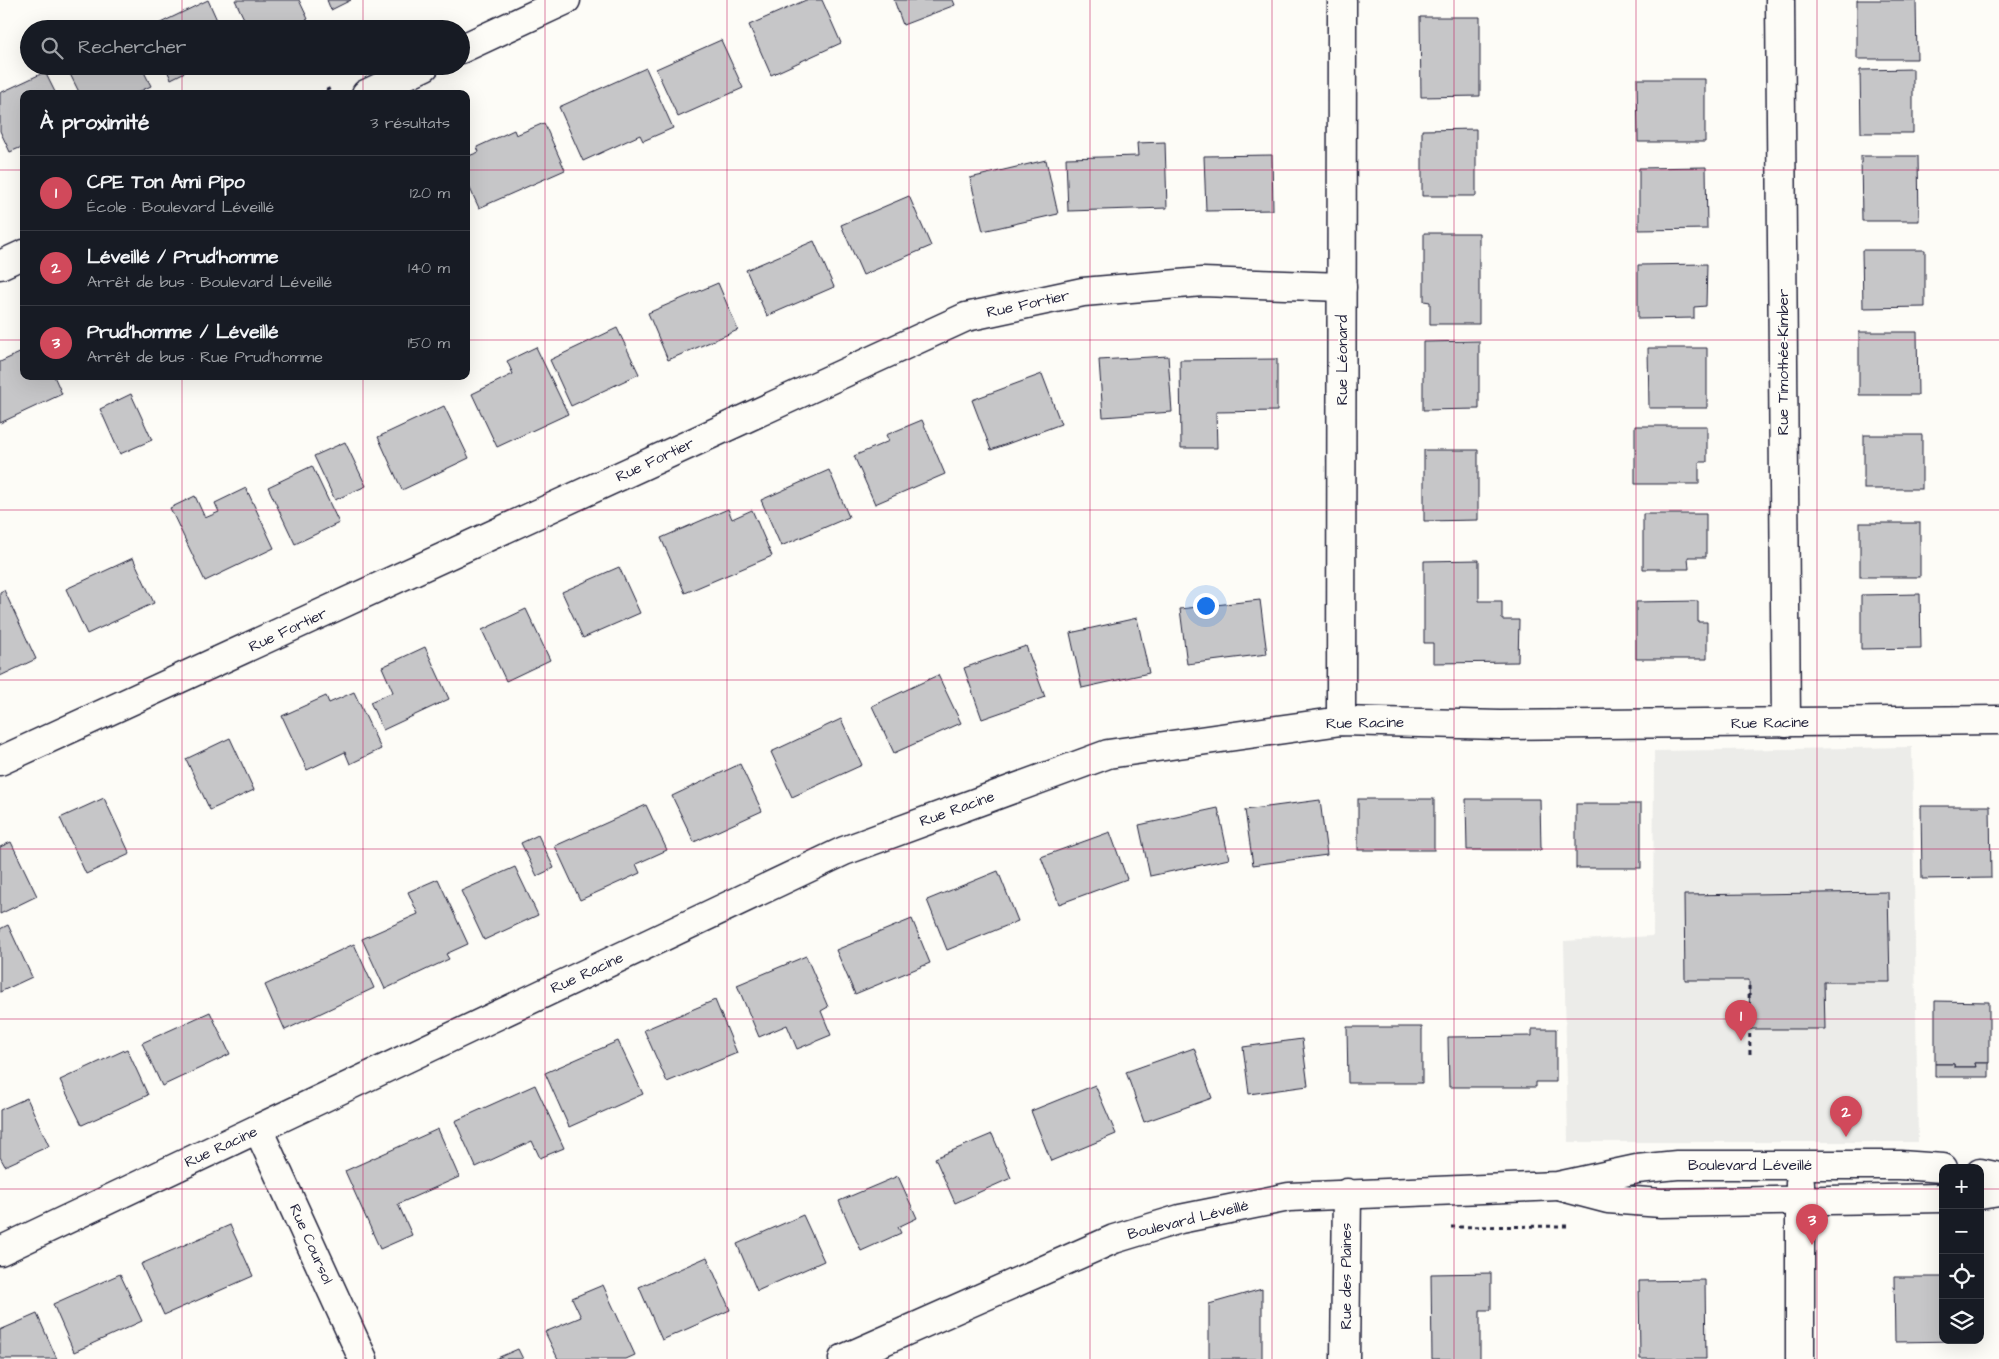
<!DOCTYPE html>
<html lang="fr">
<meta charset="utf-8">
<style>
:root{--surface:#171b24;--page:#242831;--text:#f1f3f6;--muted:#9ea1a6;--line:#363941;--accent:#d1495b}
body{margin:0;font-family:"Architects Daughter",sans-serif;background:var(--page);color:var(--text)}
.controls{position:absolute;right:15px;bottom:15px;display:grid;overflow:hidden;border-radius:10px;box-shadow:0 5px 20px #0002}
.controls button{width:45px;height:45px;display:grid;place-items:center;padding:0;border:0;border-bottom:1px solid var(--line);background:var(--surface);color:var(--text);font:25px sans-serif}
.you{position:absolute;left:1205px;top:605px;width:18px;height:18px;margin:-12px;border:4px solid #fff;border-radius:50%;background:#1a73e8;box-shadow:0 0 0 8px #1a73e833}
.badge{display:grid;place-items:center;width:32px;height:32px;border-radius:50%;background:var(--accent);color:#fff;font-size:16px;font-weight:700}
.pin{position:absolute;translate:-50% -41px;filter:drop-shadow(0 1px 2px #0008)}
.pin::after{content:'';position:absolute;top:26px;width:18px;height:15px;background:inherit;clip-path:polygon(0 0,100% 0,50% 100%)}
.list{margin:0;padding:0;list-style:none}
h2{display:flex;justify-content:space-between;align-items:center;height:65px;margin:0;padding:0 20px;font-size:21px}
h2 small{font-size:16px;font-weight:400;color:var(--muted)}
.list li{display:grid;grid-template-columns:32px 1fr auto;gap:15px;align-items:center;box-sizing:border-box;height:75px;padding:0 20px;border-top:1px solid var(--line)}
.list b{display:block;font-size:19px;white-space:nowrap}
.list p{margin:0;font-size:16px;white-space:nowrap;color:var(--muted)}
.list em{font-size:16px;font-style:normal;color:var(--muted)}
.icon{flex:none;width:28px;height:28px;fill:none;stroke:currentColor;stroke-width:2;stroke-linecap:round;stroke-linejoin:round}
.map{position:relative;flex:none;width:1999px;height:1359px;overflow:hidden}
.search{position:absolute;background:var(--surface);box-shadow:0 5px 20px #0002;left:20px;top:20px;width:450px;height:55px;display:flex;align-items:center;gap:12px;box-sizing:border-box;padding:0 18px;border-radius:28px;color:var(--muted);font-size:19px}
.panel{position:absolute;background:var(--surface);box-shadow:0 5px 20px #0002;left:20px;top:90px;width:450px;height:290px;border-radius:10px}
.map>svg:first-child{display:block}
</style>
<div class="map">
<svg width="1999" height="1359" viewBox="0 0 1999 1359">
<rect width="100%" height="100%" fill="#fdfcf7"/>
<filter id="ink" filterUnits="userSpaceOnUse"><feTurbulence type="fractalNoise" baseFrequency=".02" numOctaves="2"/><feDisplacementMap in="SourceGraphic" scale="10" xChannelSelector="R" yChannelSelector="G"/><feConvolveMatrix kernelMatrix="1 2 1 2 8 2 1 2 1" color-interpolation-filters="sRGB"/></filter>
<g filter="url(#ink)">
<!-- built -->
<path fill="#ecece9" d="M1912,747l6,395h-350l-4,-201 89,-5 1,-185z"/>
<!-- building -->
<g fill="#c6c6c8" stroke="#22223b">
<path d="M208,0l13,29h-73z"/>
<path d="M235,0h64l9,19 -20,10h-39z"/>
<path d="M327,0h24l-20,10z"/>
<path d="M806,0h16l19,43 -70,32 -22,-50z"/>
<path d="M894,0h59l2,5 -52,20z"/>
<path d="M1857,0h59l1,59h-60z"/>
<path d="M1420,17h60v79l-59,1z"/>
<path d="M721,40l22,48 -65,29 -22,-48z"/>
<path d="M66,66h75l10,20 -17,8h-54z"/>
<path d="M165,66h32l-26,13z"/>
<path d="M646,68l27,60 -30,13 -3,-6 -57,26 -24,-54z"/>
<path d="M1913,69v64h-52l-1,-63z"/>
<path d="M45,72l11,22h-32v52l-14,6 -10,-21v-38z"/>
<path d="M1637,79h68v63h-67z"/>
<path d="M544,123l21,47 -86,38 -13,-28v-23l13,-5 -2,-5 37,-17 2,5z"/>
<path d="M1476,129v67h-54v-66z"/>
<path d="M1165,142l2,66 -99,3 -2,-53 72,-2 -1,-13z"/>
<path d="M1272,155l1,55 -67,1 -2,-55z"/>
<path d="M1861,156h57l1,65h-57z"/>
<path d="M1046,160l12,54 -75,17 -13,-53z"/>
<path d="M1706,167l1,62 -68,1v-62z"/>
<path d="M909,196l22,50 -68,29 -22,-50z"/>
<path d="M1424,233h55v91h-49v-22l-6,-1z"/>
<path d="M814,241l20,46 -67,29 -21,-46z"/>
<path d="M1862,250h63v57l-62,1z"/>
<path d="M1707,264l-1,42 -12,1v11l-56,1v-54z"/>
<path d="M718,283l20,47 -70,30 -20,-47z"/>
<path d="M617,328l22,46 -68,32 -21,-46z"/>
<path d="M1859,332h58l1,63h-59z"/>
<path d="M1479,341v68l-56,1v-68z"/>
<path d="M536,347l32,67 -71,33 -25,-53 41,-20 -6,-13z"/>
<path d="M1648,348h59v60h-58z"/>
<path d="M24,351v25h30l8,18 -62,29v-61z"/>
<path d="M1168,356l4,56 -69,5 -4,-57z"/>
<path d="M1277,359v52l-61,1 1,36h-36l-1,-88z"/>
<path d="M1042,374l19,50 -70,26 -19,-50z"/>
<path d="M131,394l21,46 -32,14 -20,-45z"/>
<path d="M444,406l25,52 -67,32 -24,-53z"/>
<path d="M922,420l23,54 -70,30 -21,-48 35,-15 -3,-6z"/>
<path d="M1635,426h72v36h-8v22h-64z"/>
<rect x="1864" y="435" width="58" height="54"/>
<path d="M345,442l21,44 -31,14 -21,-44z"/>
<path d="M1424,450h54v70l-54,1z"/>
<path d="M312,466l27,57 -44,21 -27,-57z"/>
<path d="M829,470l20,47 -68,29 -20,-46z"/>
<path d="M246,488l28,60 -69,33 -35,-73 25,-12 10,22 14,-6 -4,-9z"/>
<path d="M728,509l4,10 20,-9 20,46 -87,37 -24,-55z"/>
<path d="M1643,514h63v43h-18l1,12h-46z"/>
<rect x="1860" y="523" width="60" height="54"/>
<path d="M133,558l21,45 -67,31 -21,-45z"/>
<path d="M1479,560v41h23v19h17l-1,42 -85,1v-20h-9v-82z"/>
<path d="M619,567l21,46 -57,25 -21,-46z"/>
<path d="M4,590l32,69 -36,17v-84z"/>
<path d="M1920,594l1,54 -60,1v-54z"/>
<path d="M1260,600l7,54 -80,10 -7,-55z"/>
<path d="M1698,601v21h9v37h-71v-57z"/>
<path d="M526,609l24,51 -44,21 -24,-51z"/>
<path d="M1137,618l12,55 -67,15 -12,-55z"/>
<path d="M1026,646l19,51 -63,22 -18,-51z"/>
<path d="M425,647l24,52 -66,31 -13,-28 23,-10 -11,-25z"/>
<path d="M938,675l23,48 -67,30 -22,-47z"/>
<path d="M354,692l27,57 -31,15 -5,-12 -38,18 -25,-54 44,-20 3,7z"/>
<path d="M841,719l21,46 -70,32 -21,-45z"/>
<path d="M230,738l24,52 -44,20 -24,-51z"/>
<path d="M740,764l22,47 -68,31 -22,-46z"/>
<path d="M104,798l26,56 -44,20 -26,-56z"/>
<rect x="1358" y="799" width="76" height="51"/>
<path d="M1466,799h74l1,51h-74z"/>
<path d="M1320,800l7,55 -74,10 -8,-55z"/>
<rect x="1576" y="804" width="65" height="64"/>
<path d="M646,805l21,45 -31,14 4,9 -60,27 -25,-54z"/>
<path d="M1921,806h69l1,72 -69,1z"/>
<path d="M1218,808l11,51 -79,17 -11,-51z"/>
<path d="M1110,832l17,47 -68,25 -18,-47z"/>
<path d="M538,835l16,33 -17,8 -16,-33z"/>
<path d="M11,842l26,54 -37,18v-67z"/>
<path d="M515,867l23,48 -54,25 -23,-49z"/>
<path d="M998,871l20,50 -71,29 -20,-50z"/>
<path d="M438,879l30,65 -22,10 3,5 -64,30 -23,-50 56,-25 -10,-22z"/>
<path d="M1888,892l2,90h-66l1,47h-75l-1,-49h-64l-1,-85z"/>
<path d="M912,919l18,44 -75,31 -19,-44z"/>
<path d="M8,925l24,52 -32,15v-63z"/>
<path d="M354,944l20,44 -89,42 -20,-45z"/>
<path d="M806,956l22,51 -7,4 10,24 -34,14 -10,-24 -28,12 -22,-52z"/>
<path d="M715,1000l22,53 -70,29 -23,-52z"/>
<path d="M1935,1001l54,1v61h-14l1,4h-22v-3h-19z"/>
<path d="M210,1012l20,42 -68,32 -20,-43z"/>
<path d="M1347,1027h75v56h-74z"/>
<path d="M1532,1029h24v53h-20v5h-87l-1,-50 84,-1z"/>
<path d="M1302,1039l6,47 -59,8 -6,-47z"/>
<path d="M618,1041l25,53 -74,33 -24,-54z"/>
<path d="M1194,1048l18,50 -68,24 -18,-50z"/>
<path d="M127,1049l21,46 -66,30 -22,-45z"/>
<path d="M1975,1063h14v14h-54v-13h19v3h22z"/>
<path d="M535,1085l29,63 -24,10 -8,-17 -56,26 -21,-46z"/>
<path d="M1095,1085l21,49 -65,27 -20,-50z"/>
<path d="M27,1098l22,48 -44,20 -5,-9v-47z"/>
<path d="M438,1129l21,48 -61,27 14,31 -32,14 -35,-78z"/>
<path d="M992,1134l19,44 -56,25 -20,-45z"/>
<path d="M898,1176l19,42 -19,9 3,6 -40,18 -22,-50z"/>
<path d="M803,1215l21,46 -67,30 -20,-47z"/>
<path d="M230,1225l23,51 -89,39 -23,-51z"/>
<path d="M707,1257l23,53 -68,30 -23,-53z"/>
<path d="M1491,1273v37h-11v49h-48l-1,-85z"/>
<path d="M120,1274l22,47 -68,31 -21,-48z"/>
<path d="M1894,1277h49v63l18,1 -66,1z"/>
<path d="M1705,1280l1,79h-66l-1,-78z"/>
<path d="M603,1285l32,70 -9,4h-68l-13,-27 36,-15 -9,-19z"/>
<path d="M1262,1289v70h-53v-55z"/>
<path d="M37,1314l20,45h-57v-29z"/>
<path d="M518,1349l5,10h-28z"/>
</g>
<g fill="none" stroke-linecap="round" stroke-linejoin="round">
<defs>
<g id="minor">
<path d="M1780,0l6,723"/>
<path d="M461,49l105,-49"/>
<path d="M366,94l59,-28"/>
<path d="M0,265l24,-11"/>
<path d="M1341,721l1,-721"/>
<path d="M0,761l966,-444 117,-25 119,-10 140,5"/>
<path d="M258,1129l105,230"/>
<path d="M1980,1173l19,4"/>
<path d="M1562,1187l46,12 53,4 282,-5"/>
<path d="M1980,1195l19,-3"/>
<path d="M0,1251l844,-400 264,-97 233,-33 159,4 499,-5"/>
<path d="M843,1359l271,-120 66,-20 109,-22 269,-11 79,-17 40,-4h223l43,3"/>
<path d="M1345,1359l2,-166"/>
<path d="M1800,1359v-176"/>
</g>
</defs>
<!-- minor casing -->
<use href="#minor" stroke="#22223b" stroke-width="31"/>
<!-- path -->
<g stroke="#22223b" stroke-width="3" stroke-dasharray="4 4" stroke-linecap="butt">
<path d="M319,94l14,-7"/>
<path d="M1749,986l1,69"/>
<path d="M1451,1227l116,-1"/>
</g>
<!-- minor -->
<use href="#minor" stroke="#fdfcf7" stroke-width="28"/>
</g>
</g>
<!-- grid -->
<path fill="none" stroke="#c2185b" stroke-width="1" stroke-opacity="0.55" d="M182,0v29M363,0v29M545,0v1359M727,0v1359M909,0v1359M1090,0v1359M1272,0v1359M1454,0v1359M1636,0v1359M1817,0v1359M182,66v28M363,66v28M0,170h24M466,170h1533M0,340h24M466,340h1533M182,376v983M363,376v983M0,510h1999M0,680h1999M0,849h1999M0,1019h1999M0,1189h1943M1980,1189h19"/>
<g text-anchor="middle" dominant-baseline="central" stroke-width="4" stroke-linejoin="round" paint-order="stroke">
<!-- street labels -->
<g font-size="15" fill="#22223b" stroke="#fdfcf7">
<text transform="translate(1028 304) rotate(-12)">Rue Fortier</text>
<text transform="translate(1342 360) rotate(-90)">Rue Léonard</text>
<text transform="translate(1783 362) rotate(-90)">Rue Timothée-Kimber</text>
<text transform="translate(655 460) rotate(-25)">Rue Fortier</text>
<text transform="translate(288 630) rotate(-25)">Rue Fortier</text>
<text transform="translate(1365 723) rotate(-1)">Rue Racine</text>
<text transform="translate(1770 723) rotate(-1)">Rue Racine</text>
<text transform="translate(957 809) rotate(-20)">Rue Racine</text>
<text transform="translate(587 973) rotate(-25)">Rue Racine</text>
<text transform="translate(221 1147) rotate(-25)">Rue Racine</text>
<text x="1750" y="1165">Boulevard Léveillé</text>
<text transform="translate(1188 1220) rotate(-14)">Boulevard Léveillé</text>
<text transform="translate(311 1244) rotate(66)">Rue Coursol</text>
<text transform="translate(1346 1276) rotate(-90)">Rue des Plaines</text>
</g>
</g>
</svg>
<div class="controls">
<button>+</button>
<button>−</button>
<button><svg class="icon" aria-label="locate" viewBox="0 0 24 24"><circle cx="12" cy="12" r="6"/><path d="M12 2v4M12 18v4M2 12h4M18 12h4"/></svg></button>
<button><svg class="icon" aria-label="layers" viewBox="0 0 24 24"><path d="M12 4l9 5-9 5-9-5zM3 14l9 5 9-5"/></svg></button>
</div>
<div class="you"></div>
<div class="pin badge" style="left:1741px;top:1041px">1</div>
<div class="pin badge" style="left:1846px;top:1137px">2</div>
<div class="pin badge" style="left:1812px;top:1245px">3</div>
<div class="search"><svg class="icon" aria-label="search" viewBox="0 0 24 24"><circle cx="10" cy="10" r="6"/><path d="M15 15l6 6"/></svg>Rechercher</div>
<section class="panel">
<h2>À proximité<small>3 résultats</small></h2>
<ul class="list">
<li><span class="badge">1</span><div><b>CPE Ton Ami Pipo</b><p>École · Boulevard Léveillé</p></div><em>120 m</em></li>
<li><span class="badge">2</span><div><b>Léveillé / Prud'homme</b><p>Arrêt de bus · Boulevard Léveillé</p></div><em>140 m</em></li>
<li><span class="badge">3</span><div><b>Prud'homme / Léveillé</b><p>Arrêt de bus · Rue Prud'homme</p></div><em>150 m</em></li>
</ul>
</section>
</div>
